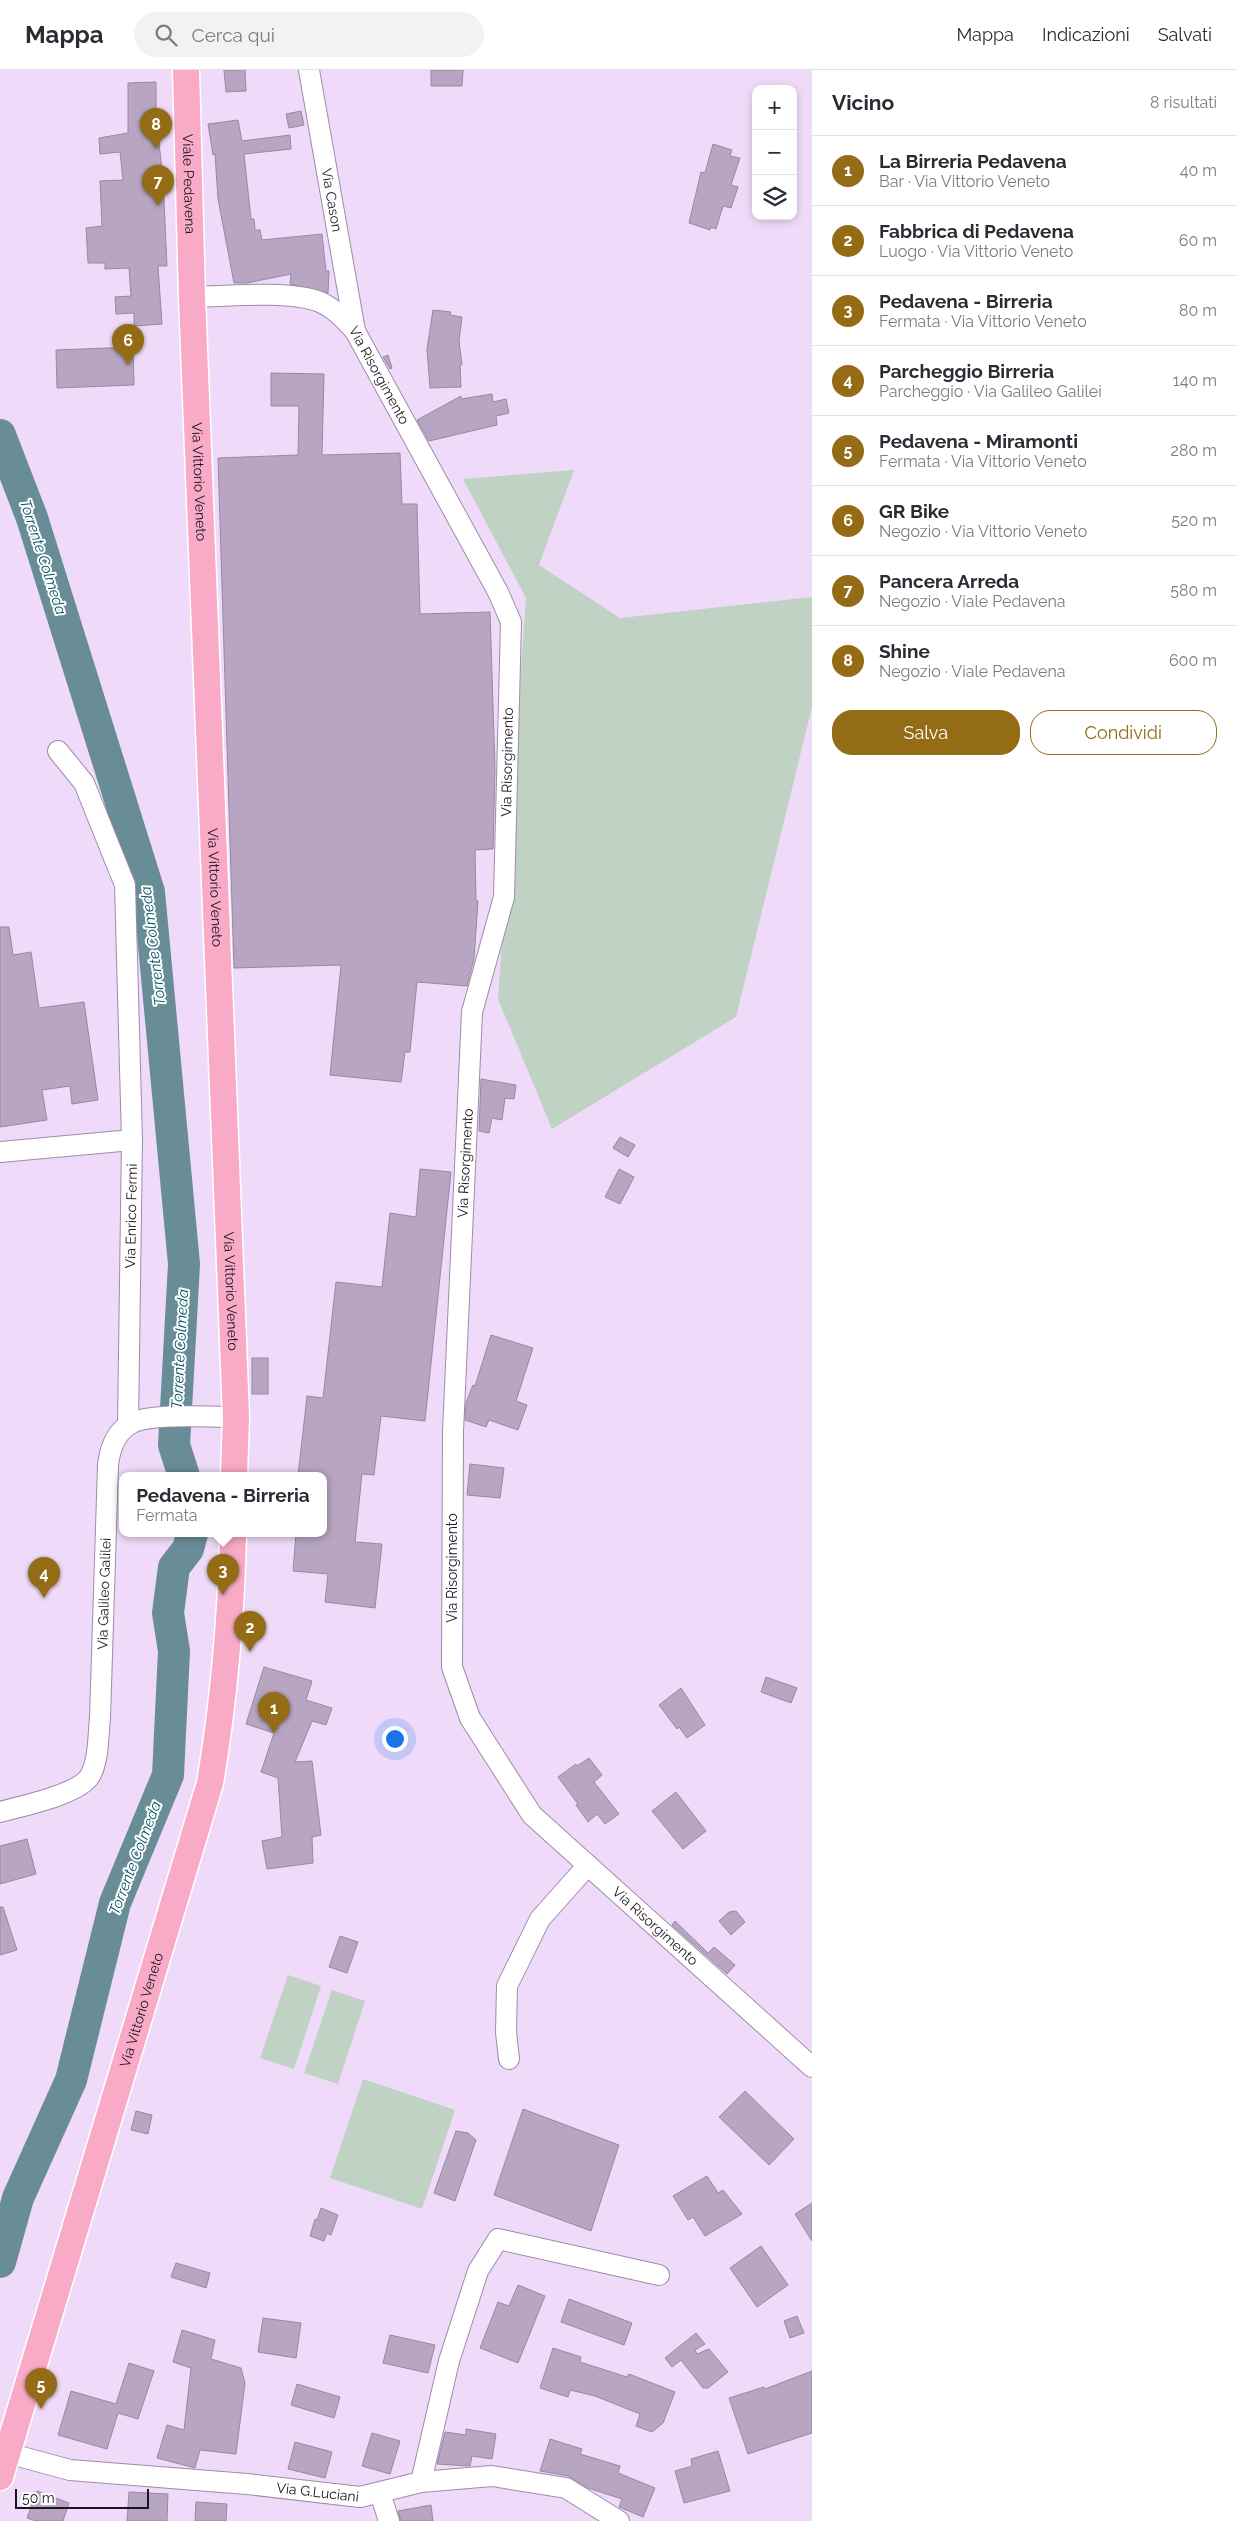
<!DOCTYPE html>
<html lang="it">
<meta charset="utf-8">
<style>
:root{--surface:#fff;--page:#f2f2f3;--text:#2b2b33;--muted:#7c7c81;--line:#e1e1e2;--accent:#946c16}
body{margin:0;font-family:Raleway,sans-serif;background:var(--page);color:var(--text)}
.controls{position:absolute;right:15px;top:15px;display:grid;overflow:hidden;border-radius:10px;box-shadow:0 2px 8px #0003}
.controls button{width:45px;height:45px;display:grid;place-items:center;padding:0;border:0;border-bottom:1px solid var(--line);background:var(--surface);color:var(--text);font:25px sans-serif}
.scale{position:absolute;left:15px;bottom:12px;width:134px;box-sizing:border-box;padding-left:5px;border:2px solid #1c151f;border-top:0;font-size:14px;line-height:18px;white-space:nowrap;color:#1c151f;-webkit-text-stroke:4px #fff;paint-order:stroke}
.you{position:absolute;left:394px;top:1668px;width:18px;height:18px;margin:-12px;border:4px solid #fff;border-radius:50%;background:#1a73e8;box-shadow:0 0 0 8px #1a73e833}
.badge{display:grid;place-items:center;width:32px;height:32px;border-radius:50%;background:var(--accent);color:#fff;font-size:16px;font-weight:700}
.pin{position:absolute;translate:-50% -41px;filter:drop-shadow(0 1px 2px #0008)}
.pin::after{content:'';position:absolute;top:26px;width:18px;height:15px;background:inherit;clip-path:polygon(0 0,100% 0,50% 100%)}
.popup{position:absolute;left:119px;top:1402px;width:208px;height:65px;box-sizing:border-box;display:grid;place-content:center;border-radius:10px;background:var(--surface);filter:drop-shadow(0 1px 4px #0005);font-size:16px;white-space:nowrap;color:var(--muted)}
.popup b{font-size:19px;color:var(--text)}
.popup::after{content:'';position:absolute;left:50%;top:100%;margin-left:-10px;border:10px solid transparent;border-top-color:var(--surface)}
.list{margin:0;padding:0;list-style:none}
h2{display:flex;justify-content:space-between;align-items:center;height:65px;margin:0;padding:0 20px;font-size:21px}
h2 small{font-size:16px;font-weight:400;color:var(--muted)}
.list li{display:grid;grid-template-columns:32px 1fr auto;gap:15px;align-items:center;box-sizing:border-box;height:70px;padding:0 20px;border-top:1px solid var(--line)}
.list b{display:block;font-size:19px;white-space:nowrap}
.list p{margin:0;font-size:16px;white-space:nowrap;color:var(--muted)}
.list em{font-size:16px;font-style:normal;color:var(--muted)}
.actions{display:flex;gap:10px;padding:15px 20px}
.actions a{flex:1;padding:11px 0;border:1px solid var(--accent);border-radius:20px;text-align:center;font-size:18px;color:var(--accent)}
.actions .main{background:var(--accent);color:#fff}
.icon{flex:none;width:28px;height:28px;fill:none;stroke:currentColor;stroke-width:2;stroke-linecap:round;stroke-linejoin:round}
.map{position:relative;flex:none;width:812px;height:2451px;overflow:hidden}
header{display:flex;align-items:center;gap:30px;box-sizing:border-box;height:70px;padding:0 25px;background:var(--surface);border-bottom:1px solid var(--line)}
header strong{font-size:24px}
nav{display:flex;gap:28px;margin-inline-start:auto;font-size:18px}
.search{width:350px;height:45px;background:var(--page);display:flex;align-items:center;gap:12px;box-sizing:border-box;padding:0 18px;border-radius:28px;color:var(--muted);font-size:19px}
main{display:flex}
aside{flex:1;background:var(--surface)}
.map>svg:first-child{display:block}
</style>
<header>
<strong>Mappa</strong>
<div class="search"><svg class="icon" aria-label="search" viewBox="0 0 24 24"><circle cx="10" cy="10" r="6"/><path d="M15 15l6 6"/></svg>Cerca qui</div>
<nav><a>Mappa</a><a>Indicazioni</a><a>Salvati</a></nav>
</header>
<main>
<div class="map">
<svg width="812" height="2451" viewBox="0 0 812 2451">
<rect width="100%" height="100%" fill="#efdbf9"/>
<!-- green -->
<g fill="#bfd2c3">
<path d="M574,400l-35,95 81,53 192,-21v110l-76,310 -184,112 -54,-130 28,-401 -63,-119z"/>
<path d="M288,1905l33,11 -27,83 -34,-11z"/>
<path d="M332,1920l33,11 -27,83 -34,-11z"/>
<path d="M363,2009l92,31 -33,99 -92,-31z"/>
</g>
<g fill="none" stroke-linecap="round" stroke-linejoin="round">
<!-- river -->
<g stroke="#698d96" stroke-width="32">
<path d="M0,365l32,83 117,374 35,372 -10,181 10,31"/>
<path d="M0,2192l18,-64 53,-118 44,-177 53,-128 6,-124 -6,-38 6,-46 14,-18 4,-15"/>
</g>
</g>
<!-- building -->
<g fill="#b7a5c1" stroke="#9a87a3">
<path d="M224,0h21l1,21 -20,1z"/>
<path d="M431,0h32l-1,16h-31z"/>
<path d="M156,12v36l7,60 4,88h-9l4,58 -28,2v-13l-18,1 -1,-17 16,-1 -2,-28 -24,1v-6h-17l-2,-35 16,-2 -2,-45 23,-1 -3,-28 -20,2 -1,-16 29,-5v-50z"/>
<path d="M301,41l3,14 -15,3 -3,-14z"/>
<path d="M238,50l4,21 48,-6 1,14 -47,5 7,65h3l1,11h5l2,10 60,-6 4,37h3l-1,22 -38,-9 1,-10 -44,9h-13l-16,-84 -3,-45 -2,1 -5,-31z"/>
<path d="M713,74l19,6 -2,6 10,2 -9,27 7,2 -7,21 -8,-2 -7,23 -5,-2 -1,3 -21,-7 12,-51 4,1z"/>
<path d="M433,240l18,2 -1,3 12,2 -3,24 3,24h-2l1,22 -31,1 -3,-39z"/>
<path d="M133,277l1,38 -77,3 -1,-38z"/>
<path d="M388,285l4,13 -2,1 -7,-12z"/>
<path d="M271,303l53,1 -2,81 78,-2 2,51h15l3,110 70,-2 5,156 -2,81 -18,1 1,51h2l-4,58 -7,27 -50,-4 -7,70h-5l-4,30 -71,-7 11,-110 -107,3 -16,-510 80,-3 1,-49h-28z"/>
<path d="M492,324l1,8 13,-3 3,14 -13,3 1,9 -68,16 -12,-21 44,-24v3z"/>
<path d="M0,857h9l4,28 18,-3 8,56 45,-6 14,98 -26,4 -2,-18 -28,4 5,30 -47,7z"/>
<path d="M481,1009l35,6 -2,14 -9,-1 -3,22 -10,-2 -3,15 -10,-2z"/>
<path d="M620,1067l15,8 -7,12 -15,-9z"/>
<path d="M420,1099l31,3 -26,249 -44,-5 -7,59 -12,-1 -7,68 27,2 -7,64 -50,-6 3,-28 -35,-3 3,-37h27v-58h-25l9,-80 16,2 13,-116 46,5 8,-74 26,4z"/>
<path d="M619,1099l15,8 -14,27 -15,-7z"/>
<path d="M491,1265l42,13 -17,53 11,4 -9,25 -29,-10 -3,7 -21,-7 1,-17 7,-18 2,1z"/>
<rect x="252" y="1288" width="16" height="36"/>
<path d="M470,1394l34,4 -4,30 -33,-3z"/>
<path d="M264,1597l48,14 -6,19 26,8 -6,17 -14,-4 -17,41 17,-1 9,74 -9,2 1,26 -46,6 -5,-28 20,-4 -4,-59 -17,-6 13,-39 -28,-9z"/>
<path d="M766,1607l31,11 -6,15 -30,-11z"/>
<path d="M681,1618l24,37 -18,13 -8,-11 -2,2 -18,-24z"/>
<path d="M589,1688l13,17 -8,7 25,32 -14,10 -8,-10 -9,8 -12,-17 2,-1 -20,-27 18,-13 1,2z"/>
<path d="M676,1722l30,39 -23,18 -31,-38z"/>
<path d="M27,1769l9,35 -36,10v-38z"/>
<path d="M0,1837h3l14,43 -17,5z"/>
<path d="M736,1841l9,11 -14,13 -12,-14 10,-9z"/>
<path d="M675,1851l33,32 6,-6 21,18 -8,9 -55,-49z"/>
<path d="M340,1866l18,6 -11,31 -18,-6z"/>
<path d="M745,2021l49,48 -25,26 -50,-48z"/>
<path d="M523,2039l96,36 -28,86 -97,-36z"/>
<path d="M136,2041l16,4 -4,19 -17,-4z"/>
<path d="M456,2061l12,2 8,7 -21,61 -21,-8z"/>
<path d="M707,2106l11,17 5,-3 19,24 -37,22 -12,-19 -5,3 -15,-24z"/>
<path d="M812,2133v38l-17,-27z"/>
<path d="M321,2138l17,7 -7,20 -4,-2 -3,8 -14,-5 5,-17 2,1z"/>
<path d="M761,2176l27,39 -31,22 -27,-39z"/>
<path d="M176,2193l34,10 -4,15 -35,-11z"/>
<path d="M518,2215l27,11 -27,67 -38,-15 18,-46 11,4z"/>
<path d="M569,2229l63,24 -8,22 -63,-23z"/>
<path d="M797,2246l7,17 -14,5 -6,-17z"/>
<path d="M263,2248l38,5 -5,35 -38,-6z"/>
<path d="M182,2260l33,10 -4,19 30,9 4,15 -9,71 -36,-4 -5,18 -38,-10 10,-33 17,5 7,-62 -18,-6z"/>
<path d="M696,2263l9,11 -10,6 2,4 12,-5 19,23 -20,16h-5l-22,-28 -9,7 -7,-9z"/>
<path d="M390,2265l45,10 -7,28 -45,-10z"/>
<path d="M553,2278l28,9 -1,5 47,15 2,-3 46,18 -12,31 -11,9 -16,-6 4,-12 -45,-18 -25,-6 -2,7 -28,-9z"/>
<path d="M129,2293l25,8 -16,48 -20,-6 -11,36 -49,-14 13,-44 45,13z"/>
<path d="M812,2301v62l-64,21 -19,-56 35,-11 1,2z"/>
<path d="M297,2314l43,13 -6,21 -43,-13z"/>
<path d="M466,2359l30,5 -4,25 -20,-3 -2,10 -33,-2 8,-32 21,3z"/>
<path d="M372,2363l28,8 -10,33 -28,-8z"/>
<path d="M550,2369l32,10 -2,5 40,12 -2,7 37,15 -12,29 -24,-10 3,-8 -34,-11 -20,-12 -28,-5z"/>
<path d="M295,2372l37,10 -7,26 -37,-9z"/>
<path d="M718,2381l12,40 -46,12 -9,-32 17,-5 -1,-7z"/>
<path d="M37,2421l32,12 -6,18h-27l-9,-3z"/>
<path d="M129,2422l39,2 -1,27h-40z"/>
<path d="M196,2432l31,2 -1,17h-31z"/>
<path d="M431,2435l2,16h-32l-3,-10z"/>
</g>
<g fill="none" stroke-linecap="round" stroke-linejoin="round">
<defs>
<g id="minor">
<path id="s1" d="M309,0l46,261"/>
<path id="s2" d="M192,227c33,-1 99,-7 128,5 14,6 25,18 35,29l143,261 13,30 -7,275 -32,115 -19,420 -1,235 18,51 62,97 280,252"/>
<path d="M58,681l26,32 41,102 7,255 -4,285"/>
<path d="M0,1082l132,-12"/>
<path id="s3" d="M0,1742c21,-6 78,-17 90,-36 9,-16 8,-40 10,-58l8,-253c2,-17 8,-34 24,-42 19,-10 80,-6 104,-6"/>
<path d="M509,1989l-3,-27 1,-46 33,-67 48,-54"/>
<path id="s4" d="M7,2383l63,17 177,14 113,13 61,-15 71,-6 74,12 53,33"/>
<path d="M421,2412l28,-121 29,-90 20,-32 161,36"/>
<path d="M380,2423l9,28"/>
</g>
<g id="major">
<path id="s5" d="M186,0l6,227 44,1120 -2,59"/>
<path id="s6" d="M0,2407l210,-694c14,-82 21,-166 23,-249"/>
</g>
</defs>
<!-- minor casing -->
<use href="#minor" stroke="#9e8ca7" stroke-width="22"/>
<!-- major casing -->
<use href="#major" stroke="#fff" stroke-width="29"/>
<!-- minor -->
<use href="#minor" stroke="#fff" stroke-width="20"/>
<!-- major -->
<use href="#major" stroke="#f8aac6" stroke-width="26"/>
</g>
<g text-anchor="middle" dominant-baseline="central" stroke-width="4" stroke-linejoin="round" paint-order="stroke">
<!-- street labels -->
<g font-size="14" fill="#1c151f" stroke="#fff">
<text stroke="none"><textPath href="#s5" startOffset="114">Viale Pedavena</textPath></text>
<text stroke="none"><textPath href="#s1" startOffset="132">Via Cason</textPath></text>
<text stroke="none"><textPath href="#s2" startOffset="225">Via Risorgimento</textPath></text>
<text stroke="none"><textPath href="#s5" startOffset="412">Via Vittorio Veneto</textPath></text>
<text transform="translate(507 692) rotate(-89)">Via Risorgimento</text>
<text stroke="none"><textPath href="#s5" startOffset="818">Via Vittorio Veneto</textPath></text>
<text transform="translate(465 1093) rotate(-87)">Via Risorgimento</text>
<text transform="translate(131 1146) rotate(-89)">Via Enrico Fermi</text>
<text stroke="none"><textPath href="#s5" startOffset="1222">Via Vittorio Veneto</textPath></text>
<text transform="translate(452 1498) rotate(-90)">Via Risorgimento</text>
<text stroke="none"><textPath href="#s3" startOffset="282">Via Galileo Galilei</textPath></text>
<text stroke="none"><textPath href="#s2" startOffset="1890">Via Risorgimento</textPath></text>
<text stroke="none"><textPath href="#s6" startOffset="488">Via Vittorio Veneto</textPath></text>
<text stroke="none"><textPath href="#s4" startOffset="314">Via G.Luciani</textPath></text>
</g>
<!-- water labels -->
<g font-size="15" font-style="italic" fill="#045464" stroke="#fff">
<text transform="translate(43 487) rotate(72)">Torrente Colmeda</text>
<text transform="translate(153 876) rotate(-97)">Torrente Colmeda</text>
<text transform="translate(180 1279) rotate(-87)">Torrente Colmeda</text>
<text transform="translate(135 1788) rotate(-69)">Torrente Colmeda</text>
</g>
</g>
</svg>
<div class="controls">
<button>+</button>
<button>−</button>
<button><svg class="icon" aria-label="layers" viewBox="0 0 24 24"><path d="M12 4l9 5-9 5-9-5zM3 14l9 5 9-5"/></svg></button>
</div>
<div class="scale">50 m</div>
<div class="you"></div>
<div class="pin badge" style="left:274px;top:1663px">1</div>
<div class="pin badge" style="left:250px;top:1582px">2</div>
<div class="pin badge" style="left:223px;top:1525px">3</div>
<div class="popup"><b>Pedavena - Birreria</b>Fermata</div>
<div class="pin badge" style="left:44px;top:1528px">4</div>
<div class="pin badge" style="left:41px;top:2339px">5</div>
<div class="pin badge" style="left:128px;top:295px">6</div>
<div class="pin badge" style="left:158px;top:136px">7</div>
<div class="pin badge" style="left:156px;top:79px">8</div>
</div>
<aside>
<h2>Vicino<small>8 risultati</small></h2>
<ul class="list">
<li><span class="badge">1</span><div><b>La Birreria Pedavena</b><p>Bar · Via Vittorio Veneto</p></div><em>40 m</em></li>
<li><span class="badge">2</span><div><b>Fabbrica di Pedavena</b><p>Luogo · Via Vittorio Veneto</p></div><em>60 m</em></li>
<li><span class="badge">3</span><div><b>Pedavena - Birreria</b><p>Fermata · Via Vittorio Veneto</p></div><em>80 m</em></li>
<li><span class="badge">4</span><div><b>Parcheggio Birreria</b><p>Parcheggio · Via Galileo Galilei</p></div><em>140 m</em></li>
<li><span class="badge">5</span><div><b>Pedavena - Miramonti</b><p>Fermata · Via Vittorio Veneto</p></div><em>280 m</em></li>
<li><span class="badge">6</span><div><b>GR Bike</b><p>Negozio · Via Vittorio Veneto</p></div><em>520 m</em></li>
<li><span class="badge">7</span><div><b>Pancera Arreda</b><p>Negozio · Viale Pedavena</p></div><em>580 m</em></li>
<li><span class="badge">8</span><div><b>Shine</b><p>Negozio · Viale Pedavena</p></div><em>600 m</em></li>
</ul>
<div class="actions"><a class="main">Salva</a><a>Condividi</a></div>
</aside>
</main>
